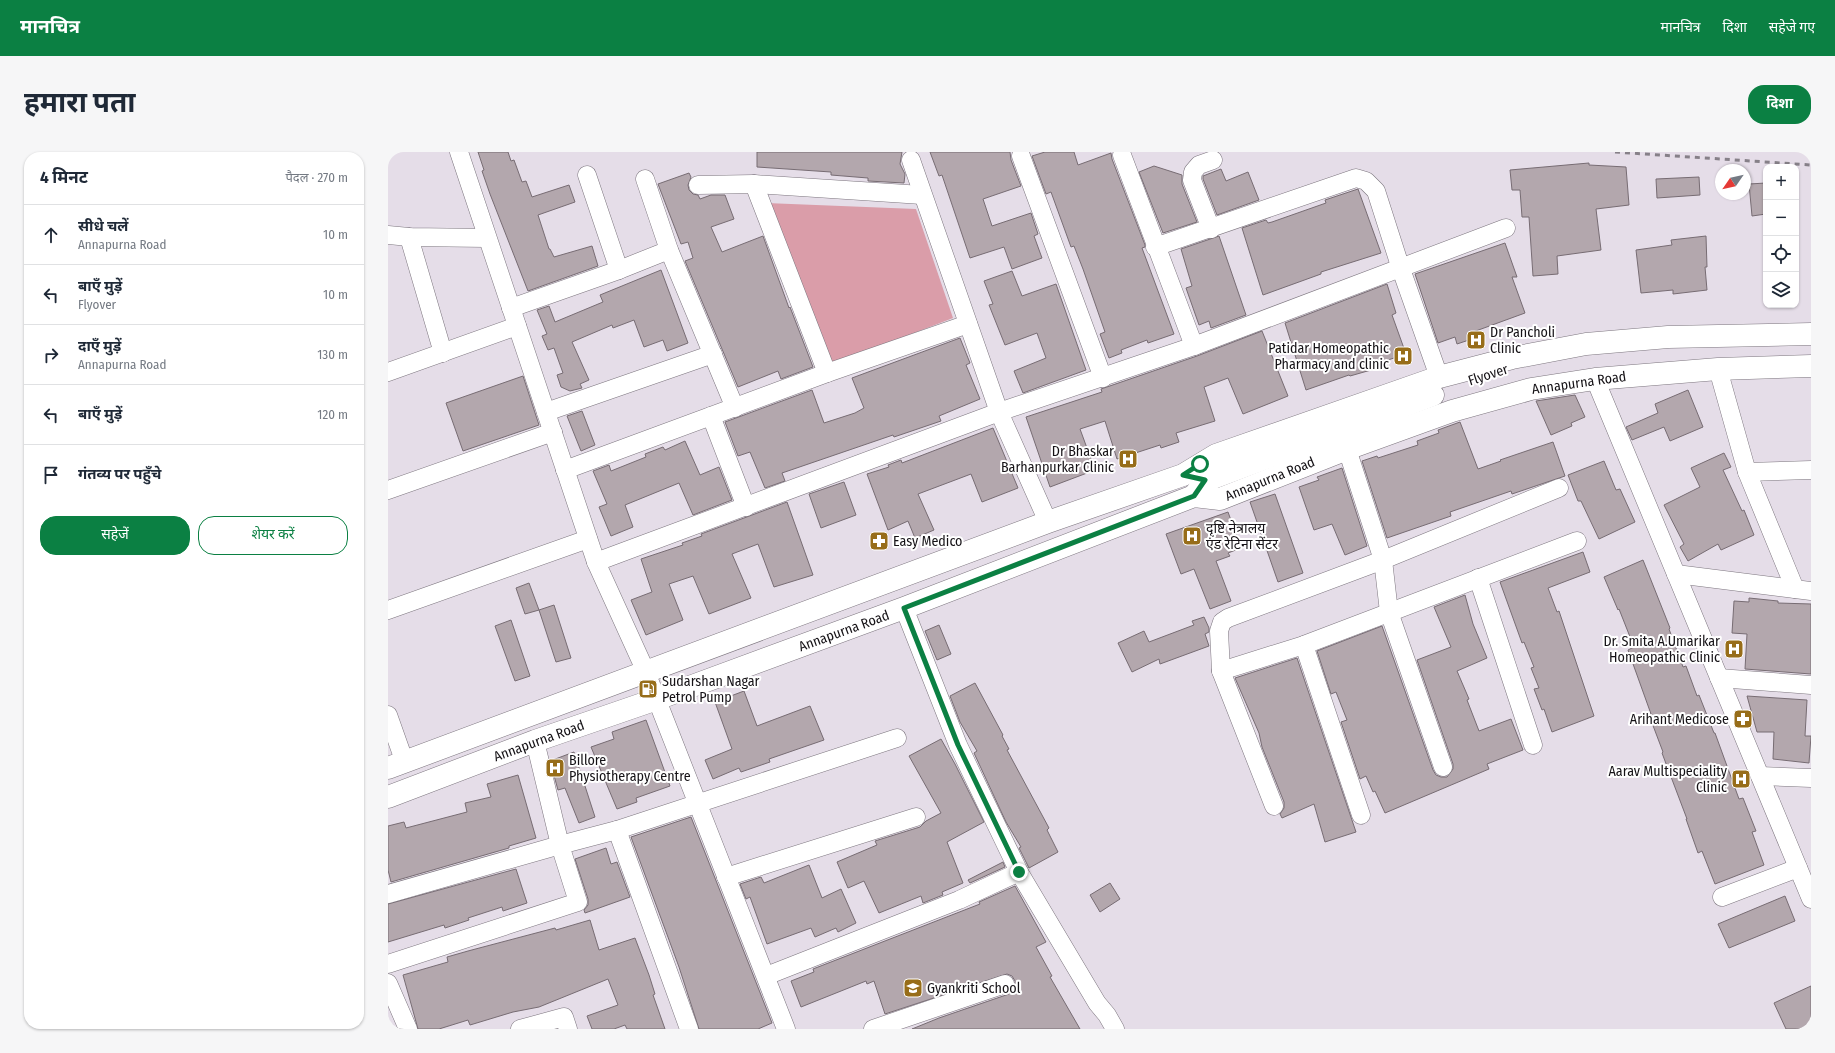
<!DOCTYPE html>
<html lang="hi">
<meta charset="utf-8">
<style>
:root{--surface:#fff;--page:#f6f6f7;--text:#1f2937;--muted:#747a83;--line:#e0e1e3;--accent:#0b8043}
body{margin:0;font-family:"Fira Sans Condensed","Noto Sans Devanagari",sans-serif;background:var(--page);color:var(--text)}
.controls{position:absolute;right:12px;top:12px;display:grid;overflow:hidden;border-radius:8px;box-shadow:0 1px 3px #0004}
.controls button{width:36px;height:36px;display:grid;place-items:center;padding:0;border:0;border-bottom:1px solid var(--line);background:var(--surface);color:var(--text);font:20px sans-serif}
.compass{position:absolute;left:1327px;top:12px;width:36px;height:36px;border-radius:50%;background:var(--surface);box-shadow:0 1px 3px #0004;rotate:236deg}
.stop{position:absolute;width:12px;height:12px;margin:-9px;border:3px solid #0b8043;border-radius:50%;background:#fff}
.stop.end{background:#0b8043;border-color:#fff;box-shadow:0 1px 4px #0008}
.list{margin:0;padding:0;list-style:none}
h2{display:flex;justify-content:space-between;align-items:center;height:52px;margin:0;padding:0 16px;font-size:17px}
h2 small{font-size:13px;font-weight:400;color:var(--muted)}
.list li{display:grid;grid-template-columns:26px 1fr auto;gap:12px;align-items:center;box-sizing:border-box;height:60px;padding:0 16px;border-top:1px solid var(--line)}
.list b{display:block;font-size:15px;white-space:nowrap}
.list p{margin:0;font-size:13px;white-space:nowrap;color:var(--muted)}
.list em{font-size:13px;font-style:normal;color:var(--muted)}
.actions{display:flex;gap:8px;padding:12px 16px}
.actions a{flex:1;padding:9px 0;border:1px solid var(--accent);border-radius:16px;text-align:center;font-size:14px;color:var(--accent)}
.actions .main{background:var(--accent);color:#fff}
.icon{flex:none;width:22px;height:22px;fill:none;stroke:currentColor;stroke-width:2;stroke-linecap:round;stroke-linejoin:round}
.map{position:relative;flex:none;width:1423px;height:877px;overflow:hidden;border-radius:16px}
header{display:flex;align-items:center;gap:24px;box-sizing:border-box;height:56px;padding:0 20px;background:var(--accent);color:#fff}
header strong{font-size:19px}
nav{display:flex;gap:22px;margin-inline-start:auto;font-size:14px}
.intro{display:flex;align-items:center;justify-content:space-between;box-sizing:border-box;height:96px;padding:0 24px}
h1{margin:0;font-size:28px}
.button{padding:10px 18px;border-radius:16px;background:var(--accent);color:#fff;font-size:14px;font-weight:700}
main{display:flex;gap:24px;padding:0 24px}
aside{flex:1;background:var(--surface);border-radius:16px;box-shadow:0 1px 3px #0004}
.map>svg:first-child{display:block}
</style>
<header>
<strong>मानचित्र</strong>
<nav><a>मानचित्र</a><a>दिशा</a><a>सहेजे गए</a></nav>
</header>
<div class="intro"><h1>हमारा पता</h1><a class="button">दिशा</a></div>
<main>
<aside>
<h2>4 मिनट<small>पैदल · 270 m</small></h2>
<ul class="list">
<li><svg class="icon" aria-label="ahead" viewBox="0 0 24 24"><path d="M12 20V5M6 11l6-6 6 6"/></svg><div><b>सीधे चलें</b><p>Annapurna Road</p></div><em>10 m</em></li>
<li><svg class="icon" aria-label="left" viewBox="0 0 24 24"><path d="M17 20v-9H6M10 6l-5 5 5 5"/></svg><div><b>बाएँ मुड़ें</b><p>Flyover</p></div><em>10 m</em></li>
<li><svg class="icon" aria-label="right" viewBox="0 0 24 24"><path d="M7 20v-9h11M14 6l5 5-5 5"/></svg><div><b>दाएँ मुड़ें</b><p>Annapurna Road</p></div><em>130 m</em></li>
<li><svg class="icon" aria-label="left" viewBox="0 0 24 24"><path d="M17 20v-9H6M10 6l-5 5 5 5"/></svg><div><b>बाएँ मुड़ें</b></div><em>120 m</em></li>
<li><svg class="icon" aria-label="arrive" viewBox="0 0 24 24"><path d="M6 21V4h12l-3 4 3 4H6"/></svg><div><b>गंतव्य पर पहुँचे</b></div></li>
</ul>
<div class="actions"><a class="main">सहेजें</a><a>शेयर करें</a></div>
</aside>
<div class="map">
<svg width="1423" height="877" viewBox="0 0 1423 877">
<rect width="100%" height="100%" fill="#e5dde8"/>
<!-- green -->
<path fill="#da9da9" d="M378,51l150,6 37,109 -122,47z"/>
<!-- building -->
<g fill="#b3a7ad" stroke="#776c73">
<path d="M90,0h30l3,9 3,-1 8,22 4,-1 6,16 37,-12 6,17 -37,13 11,34h1l4,8 38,-11 6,20 -70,25 -38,-97 -8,-23 2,-1z"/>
<path d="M369,0h145l-2,12 5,10 -1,9 -36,-2v-3l-37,-3v-3l-74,-5z"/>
<path d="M542,0h80l1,8 10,26 -38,13 9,27 39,-13 7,21 -4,2 8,22 -30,11 -8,-22 -34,11 -28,-83 -3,1z"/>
<path d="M657,0h29l4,13 33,-12 1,6 33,86v2l-3,1 32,86 -26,9 -1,-3 -26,10 1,3 -13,5 -9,-24 5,-2 -22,-63 -9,-23 -3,1 -20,-55 -5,2 -14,-38z"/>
<path d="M1201,11v2l37,2 3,38 -33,4 5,41 -44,6 1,18 -25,2 -4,-59h-7l-2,-27h-8l-2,-20z"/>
<path d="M766,14l28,9v9l15,38 -34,11 -24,-61z"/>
<path d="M833,17l5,12 22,-9 11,28 -42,15 -14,-36v-3z"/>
<path d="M301,21l2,4 -3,8 1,5 4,4 5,1 2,4 11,-4h14l9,24 -23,8 11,25 41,-16 26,72 1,-1 23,60 -32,12 -3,-8 -40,16 -53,-126 8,-3 -5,-16 -7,2 -23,-60z"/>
<path d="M1311,25l1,18 -43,3 -1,-19z"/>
<path d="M1378,31v31l-14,2 -3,-32z"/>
<path d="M970,37l23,64 -60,19v2l-58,21 -21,-67 24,-8 2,3 4,-1 54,-19 -1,-3z"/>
<path d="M831,84l27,79 -35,13 -2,-7 -10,4 -13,-37 6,-2 -11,-37z"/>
<path d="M1318,84l1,31h-2l2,23 -34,4v-4l-32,3 -5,-43 36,-5 -1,-5z"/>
<path d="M1117,91l12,34h-5l13,36 -52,19 2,6 -18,6 -2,-7 -17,6 -23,-69z"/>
<path d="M273,118l27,73 -21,8 -4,-11 -19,7 -10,-27 -21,8 -1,-3 -40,17 17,38 -9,4 2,4 -12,3 -9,-4 -4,-12 6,-2 -9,-25 -6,2 -6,-14 5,-2 -10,-24 12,-4 6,16 48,-20 -3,-7z"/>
<path d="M624,119l10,25 34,-12 30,86 -63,23 -9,-22 32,-13 -9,-25 -32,12 -16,-40 4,-1 -9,-23z"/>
<path d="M999,132l9,29 -4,2 14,39 -36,12 1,4 -21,6 -1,-1 -43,15 -21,-67z"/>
<path d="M874,179l26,65 -45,18 -15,-36 -24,9 11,34 -39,12 3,9 -18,6 -1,-3 -43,14 -12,-38 -25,8 15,41 -45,17 -24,-70 76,-25 -1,-3 96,-33z"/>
<path d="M572,186l10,25 -4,2 14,34 -41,17 2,5 -47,16 -1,-2 -111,38 3,8 -20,7 -15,-36 -12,4 -13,-34 87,-32 12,33 31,-10 9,-5 -12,-30z"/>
<path d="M135,224l16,49 -76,26 -17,-48z"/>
<path d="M1300,238l15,37 -33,14 -6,-14 -32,13 -6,-13 32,-14 -3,-9z"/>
<path d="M1187,243l10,22 -14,6 1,3 -21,9 -15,-34z"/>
<path d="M194,259l13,34 -14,6 -14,-35z"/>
<path d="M1072,270l18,47 23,-8 -1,-1 53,-18 12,34 -53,18 -1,-3 -61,21 1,4 -64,22 -25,-77 15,-5 1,2 40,-13 -1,-4 22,-8 -1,-3z"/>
<path d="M605,276l25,60 -36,14 -11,-28 -53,20 16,36 -19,8 -7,-17 -20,9 -21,-56 22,-7 -1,-2 13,-5 1,3z"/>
<path d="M297,289l15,34 19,-8 13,33 -39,15 -14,-32 -54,22 8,22 -22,9 -12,-29 8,-3 -14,-33 16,-6 2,6 35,-14 -1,-3 18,-7 2,3z"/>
<path d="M1336,301l7,14 -8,3 19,41 2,-1 10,25 -33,15 -3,-6 -30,17 -8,-14 4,-3 -20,-39 36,-18 -9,-19z"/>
<path d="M1216,309l12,29 4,-1 15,33 -36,17 -18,-38h-3l-10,-26z"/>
<path d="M954,316l25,78 -22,9 -13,-31 -18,6 -15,-43 20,-7 -2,-3z"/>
<path d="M456,330l12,33 -35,13 -12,-34z"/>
<path d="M887,342l28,79 -25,9 -28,-80z"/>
<path d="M399,350l26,73 -39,12 -16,-43 -26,10 19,44 -42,16 -16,-38 -24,8 14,36 -37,15 -15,-35 21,-8 -11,-33 42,-14 -1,-2 20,-7 -1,-2z"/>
<path d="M840,360l13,36 -13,5 2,3 -14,5 15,40 -21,8 -16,-40 -13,5 -15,-40z"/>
<path d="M1195,400l7,20 -42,16 9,24 2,-1 35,105 -42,16 -8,-23 -2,1 -8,-21 5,-1 -8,-20 3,-1 -10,-25 -2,1 -22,-61z"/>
<path d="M1255,408l27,68 -1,1 14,38 3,-1 11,30 2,-1 15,38h1l24,66 4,-1 13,33 -4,1 12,33 -49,19 -13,-33 -4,2 -12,-34h1l-25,-66 1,-1 -14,-37 2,-1 -23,-64 6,-3 -15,-38 -1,1 -14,-33z"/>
<path d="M141,431l10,27 -14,4 -9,-26z"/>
<path d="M1077,443l8,29 14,34 -30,13 12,28 -2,1 12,31 32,-12 12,31 -36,14 2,5 -104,44 -10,-22 -2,1 -7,-16 -6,3 -19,-57 6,-2 -11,-28 -5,2 -14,-43 65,-25 51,144 3,5 5,2h6l6,-8v-5l-36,-104 34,-13 -17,-40z"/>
<path d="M1361,446l29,3v2l33,1v70l-66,-5 2,-35 -15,-1 2,-32 15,1z"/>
<path d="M166,453l17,53 -15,4 -17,-52z"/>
<path d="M816,465l5,11v4l-4,2 4,12 -49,18 -1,-5 -27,13 -14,-29 26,-12 5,11 45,-17 -2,-4z"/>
<path d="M123,468l19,56 -15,5 -20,-55z"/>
<path d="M551,473l12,29 -14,6 -12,-29z"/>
<path d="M909,506l59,174 -31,10 -11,-38 -32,14 -2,-4 4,-6v-6l-22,-55 -3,-14 -24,-55z"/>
<path d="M587,531l28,52 -1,1 7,13 -2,1 42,78 -2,2 11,22 -29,16 -10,-20 2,-1 -15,-25 -32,-69 3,-2 -17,-29 -10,-26z"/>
<path d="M356,539l13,35 53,-20 14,34 -55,19 1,3 -29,10 -2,-4 -26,11 -8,-19 27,-11 -17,-47z"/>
<path d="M1359,544l60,4 -2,36h6l-2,27 -36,-4 1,-27h-17z"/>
<path d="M258,568l24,66 -34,12 1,4 -20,7 -26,-62 23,-8 -2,-7z"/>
<path d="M553,587l14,25 29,58 -37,20 16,41 -21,9 1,3 -20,8 -2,-7 -42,17 -15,-32 -16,7 -11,-26 40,-17 -2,-4 45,-14 6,-6 15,-8 -32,-57z"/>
<path d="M186,600l21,65 -16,6 -14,-35 -7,2 -8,-29z"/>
<path d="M130,623l18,63 -27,8v2l-118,34 -3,-12v-44l16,-4 2,6 61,-16 -2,-9 26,-6 -4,-13z"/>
<path d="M303,665l81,206 -14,6h-59l-20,-62 -48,-130z"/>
<path d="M218,696l5,16 6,-2 13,35 -45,16 -1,-3 4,-5v-6l-13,-40z"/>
<path d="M615,710l2,5 -35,16 -2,-3z"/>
<path d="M421,713l13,33 19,-9 15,34 -18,9 -2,-4 -21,9 -4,-9 -44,16 -17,-47 -4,2 -6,-15 21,-7 3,6z"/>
<path d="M128,717l11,34 -24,8 -1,-4 -34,11 1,2 -24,8 -1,-3 -56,17v-38z"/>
<path d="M722,731l10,16 -20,13 -10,-17z"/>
<path d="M627,734l31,56 -10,5 16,29 -2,1 30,52h-168l27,-11 70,-24 6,-8v-5l-3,-5 -5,-2 -122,40 -11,-33 -7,3 -1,-3 -65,26 -10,-26 23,-9 -1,-3 167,-65 -1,-2z"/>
<path d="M1397,744l10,25 -66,27 -11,-24z"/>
<path d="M202,768l9,30 36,-12 14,37 6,19 -2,1 12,34h-38l-2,-4 -11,4h-22l-5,-13 31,-11 -10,-26 -69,28 -26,5 -43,13 -2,-5 -29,9h-21l-15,-54 45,-13 -1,-5 21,-6 87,-23 1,2z"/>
<path d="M1423,834v43h-25l-12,-26z"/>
</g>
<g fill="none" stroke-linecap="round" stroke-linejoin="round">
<defs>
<g id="street">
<path d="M71,0l137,410 50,110 140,357"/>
<path d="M734,3l72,191"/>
<path d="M633,4l82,222"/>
<path d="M523,8l88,252 49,110"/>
<path d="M199,23l32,95"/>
<path d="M257,27l24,71 66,158"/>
<path d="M366,32l73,189"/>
<path d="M310,33l56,-1 168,11"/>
<path d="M823,77l-19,-49 1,-8 6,-7 14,-5"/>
<path d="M0,83l21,2 78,1"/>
<path d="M21,85l34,116"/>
<path d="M767,95l201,-69 10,3 10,10 25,78 38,108"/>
<path d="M123,156l108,-38 50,-20"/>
<path d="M1330,217l29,103 48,117"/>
<path d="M0,220l129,-46"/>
<path d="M1207,227l216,520"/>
<path d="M158,260l167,-58"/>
<path d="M323,264l35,91"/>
<path d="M959,297l36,111 6,52 54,155"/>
<path d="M177,318l262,-97 141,-49"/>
<path d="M1359,320l64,-2"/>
<path d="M0,338l165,-58"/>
<path d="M208,410l403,-150 195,-66 312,-118"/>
<path d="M1288,422l135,17"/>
<path d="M1090,426l55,167"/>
<path d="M516,456l54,137 61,127 78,131 10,12 8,14"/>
<path d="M0,458l200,-71"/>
<path d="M916,493l57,170"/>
<path d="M833,519l83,-26 273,-104"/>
<path d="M1331,526l92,7"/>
<path d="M0,563l17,48"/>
<path d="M1372,624l51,2"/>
<path d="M886,654l-53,-135 -2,-40 3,-9 6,-4 155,-58 176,-72"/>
<path d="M229,678l72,199"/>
<path d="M338,725l190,-60"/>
<path d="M0,742l172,-49 -25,-104"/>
<path d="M1334,745l76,-29"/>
<path d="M0,812l190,-62 -18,-57 57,-15 280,-92"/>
<path d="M378,824l193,-76 60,-28"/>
<path d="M0,831l20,46"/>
<path d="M132,877l44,-12 4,12"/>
<path d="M485,877l132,-45"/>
</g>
<g id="secondary">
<path d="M806,344l11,-15 228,-86"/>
<path d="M0,616l660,-246 135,-47 33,-20 223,-78 73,-19 74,-14 82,-7 143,-3"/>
<path d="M0,645l147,-56 122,-42 247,-91 290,-112 26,3 127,-50 105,-38 79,-22 64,-10 123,-10 93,-3"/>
</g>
</defs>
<!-- street casing -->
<use href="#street" stroke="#7d767f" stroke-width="19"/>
<!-- secondary casing -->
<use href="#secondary" stroke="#7d767f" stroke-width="23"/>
<!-- street -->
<use href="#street" stroke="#fff" stroke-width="18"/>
<!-- secondary -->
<use href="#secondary" stroke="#fff" stroke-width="22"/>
<!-- rail -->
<g stroke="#868088" stroke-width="3" stroke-dasharray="5 5" stroke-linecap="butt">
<path d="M1227,0l196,13"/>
<path d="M1418,0h5"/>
</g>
</g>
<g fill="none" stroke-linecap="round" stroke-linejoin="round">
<!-- route -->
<path stroke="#0b8043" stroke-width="5" d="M631,720l-61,-127 -54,-137 290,-112 11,-16 -22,-5 17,-11"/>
</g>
<!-- icons -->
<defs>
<symbol id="hospital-square" viewBox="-11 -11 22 22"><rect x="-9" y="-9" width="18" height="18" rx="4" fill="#976d19" stroke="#fff"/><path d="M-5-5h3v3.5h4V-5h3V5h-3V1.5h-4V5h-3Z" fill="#fff"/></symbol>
<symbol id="pharmacy-square" viewBox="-11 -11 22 22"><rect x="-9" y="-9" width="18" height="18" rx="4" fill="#976d19" stroke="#fff"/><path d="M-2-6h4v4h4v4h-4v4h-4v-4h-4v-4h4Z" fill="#fff"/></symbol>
<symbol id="fuel-square" viewBox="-11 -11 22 22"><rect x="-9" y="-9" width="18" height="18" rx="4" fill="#976d19" stroke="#fff"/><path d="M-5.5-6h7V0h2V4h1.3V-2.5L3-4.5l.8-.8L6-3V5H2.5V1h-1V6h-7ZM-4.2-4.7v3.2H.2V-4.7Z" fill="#fff"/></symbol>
<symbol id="school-square" viewBox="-11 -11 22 22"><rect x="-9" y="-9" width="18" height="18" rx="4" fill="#976d19" stroke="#fff"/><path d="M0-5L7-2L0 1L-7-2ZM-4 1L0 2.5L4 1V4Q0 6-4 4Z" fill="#fff"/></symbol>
</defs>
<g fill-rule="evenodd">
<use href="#hospital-square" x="1077" y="177" width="22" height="22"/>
<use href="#hospital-square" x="1004" y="193" width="22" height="22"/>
<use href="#hospital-square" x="729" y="296" width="22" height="22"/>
<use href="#hospital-square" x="793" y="373" width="22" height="22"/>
<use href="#pharmacy-square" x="480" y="378" width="22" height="22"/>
<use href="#hospital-square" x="1335" y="486" width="22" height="22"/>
<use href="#fuel-square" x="249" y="526" width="22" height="22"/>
<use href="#pharmacy-square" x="1344" y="556" width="22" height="22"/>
<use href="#hospital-square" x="156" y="605" width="22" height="22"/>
<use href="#hospital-square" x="1342" y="616" width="22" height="22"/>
<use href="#school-square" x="514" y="825" width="22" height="22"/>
</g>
<g text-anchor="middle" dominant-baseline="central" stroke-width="4" stroke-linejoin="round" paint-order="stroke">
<!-- poi labels -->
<g font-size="14" fill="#151216" stroke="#fff" text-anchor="start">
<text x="1102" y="180">Dr Pancholi<tspan x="1102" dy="16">Clinic</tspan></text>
<text x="1001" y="196" text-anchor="end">Patidar Homeopathic<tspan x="1001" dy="16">Pharmacy and clinic</tspan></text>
<text x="726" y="299" text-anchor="end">Dr Bhaskar<tspan x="726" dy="16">Barhanpurkar Clinic</tspan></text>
<text x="818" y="376">दृष्टि नेत्रालय<tspan x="818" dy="16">एंड रेटिना सेंटर</tspan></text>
<text x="505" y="389">Easy Medico</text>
<text x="1332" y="489" text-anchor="end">Dr. Smita A.Umarikar<tspan x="1332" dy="16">Homeopathic Clinic</tspan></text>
<text x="274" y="529">Sudarshan Nagar<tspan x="274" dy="16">Petrol Pump</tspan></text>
<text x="1341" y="567" text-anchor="end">Arihant Medicose</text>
<text x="181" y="608">Billore<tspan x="181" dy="16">Physiotherapy Centre</tspan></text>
<text x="1339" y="619" text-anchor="end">Aarav Multispeciality<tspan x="1339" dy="16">Clinic</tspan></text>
<text x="539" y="836">Gyankriti School</text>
</g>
<!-- street labels -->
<g font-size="14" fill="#151216" stroke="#fff">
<text transform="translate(1100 223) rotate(-18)">Flyover</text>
<text transform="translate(1191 231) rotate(-8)">Annapurna Road</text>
<text transform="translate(882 327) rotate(-22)">Annapurna Road</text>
<text transform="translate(456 479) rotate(-20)">Annapurna Road</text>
<text transform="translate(151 589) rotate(-20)">Annapurna Road</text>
</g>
</g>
</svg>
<div class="controls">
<button>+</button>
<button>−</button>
<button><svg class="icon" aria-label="locate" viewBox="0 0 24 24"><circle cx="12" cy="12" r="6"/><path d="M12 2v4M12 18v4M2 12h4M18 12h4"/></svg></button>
<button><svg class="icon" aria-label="layers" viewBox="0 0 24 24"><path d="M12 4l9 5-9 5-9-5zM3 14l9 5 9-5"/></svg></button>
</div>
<svg class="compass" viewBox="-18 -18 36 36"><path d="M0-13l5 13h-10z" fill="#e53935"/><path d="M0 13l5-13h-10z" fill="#747a83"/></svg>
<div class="stop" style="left:812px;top:312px"></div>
<div class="stop end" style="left:631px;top:720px"></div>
</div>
</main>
